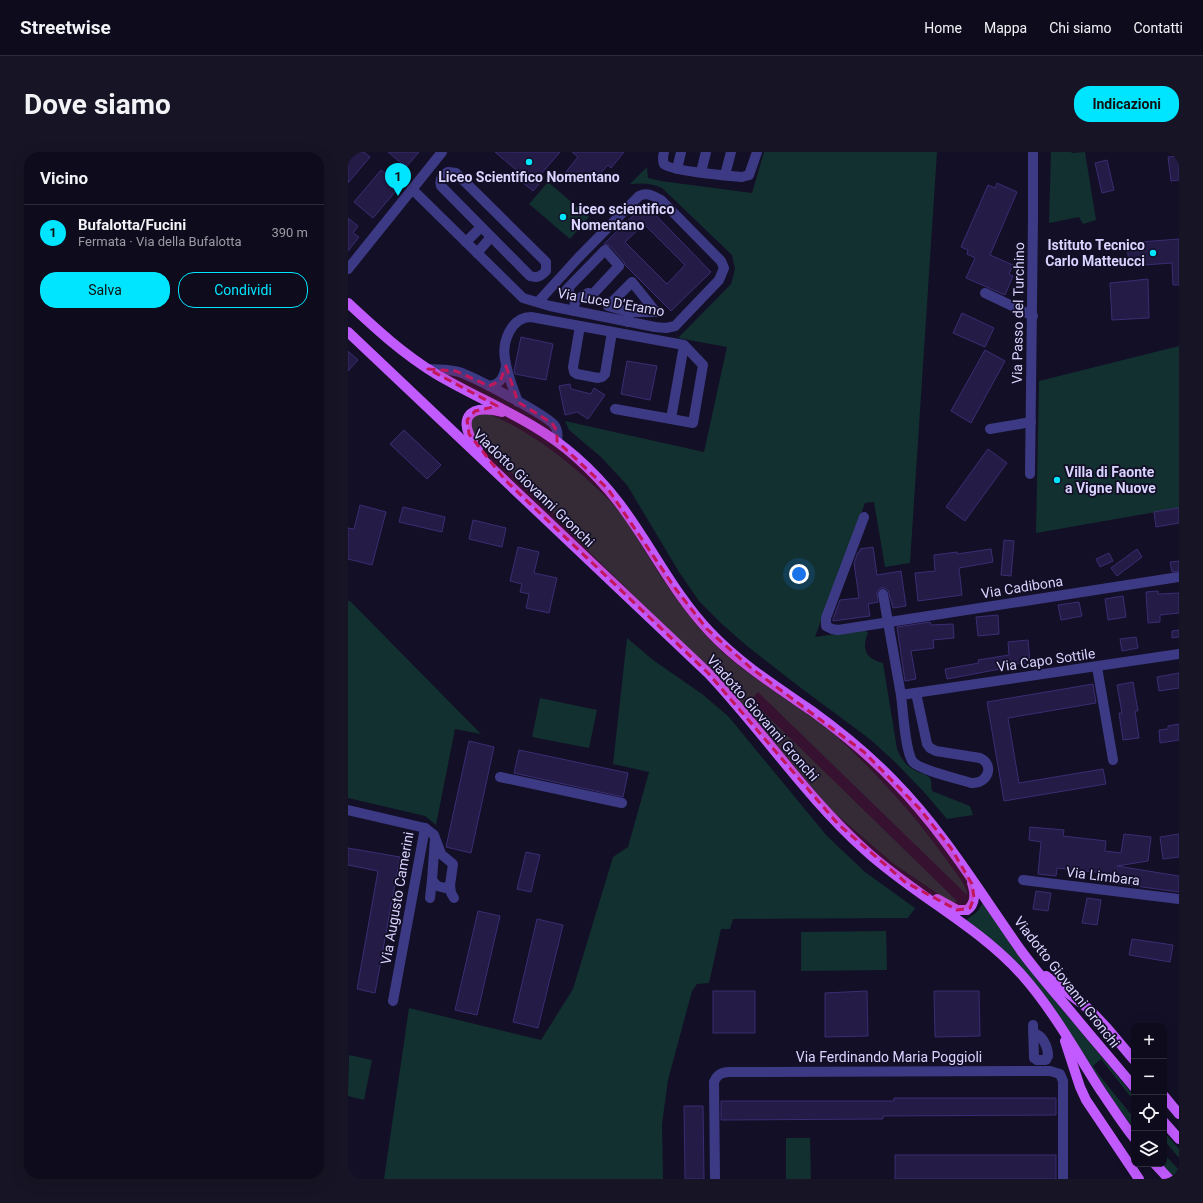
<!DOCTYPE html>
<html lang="it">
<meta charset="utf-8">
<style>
:root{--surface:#0e0b1c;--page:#171425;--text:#f1f3f6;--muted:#9b9ba3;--line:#2e2b3b;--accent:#00e5ff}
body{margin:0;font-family:Roboto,sans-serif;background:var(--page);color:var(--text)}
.controls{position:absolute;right:12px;bottom:12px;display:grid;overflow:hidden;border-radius:8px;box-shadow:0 4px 16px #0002}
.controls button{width:36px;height:36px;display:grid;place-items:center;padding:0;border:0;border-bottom:1px solid var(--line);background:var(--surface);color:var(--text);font:20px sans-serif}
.you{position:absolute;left:451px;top:422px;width:14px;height:14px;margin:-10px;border:3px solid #fff;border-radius:50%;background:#1a73e8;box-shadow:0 0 0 6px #1a73e833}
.badge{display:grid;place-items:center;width:26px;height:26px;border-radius:50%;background:var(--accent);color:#111;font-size:13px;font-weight:700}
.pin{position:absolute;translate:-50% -33px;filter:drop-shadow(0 1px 2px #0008)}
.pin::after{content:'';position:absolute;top:21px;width:14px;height:12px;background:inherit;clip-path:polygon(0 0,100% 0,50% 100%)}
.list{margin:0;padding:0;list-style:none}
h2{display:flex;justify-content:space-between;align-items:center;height:52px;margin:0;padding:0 16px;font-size:17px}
h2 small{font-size:13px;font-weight:400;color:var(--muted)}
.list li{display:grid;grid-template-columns:26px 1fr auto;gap:12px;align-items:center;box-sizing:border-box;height:56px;padding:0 16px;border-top:1px solid var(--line)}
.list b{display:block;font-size:15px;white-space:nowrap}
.list p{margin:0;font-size:13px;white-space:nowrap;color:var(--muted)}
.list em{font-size:13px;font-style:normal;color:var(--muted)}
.actions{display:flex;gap:8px;padding:12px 16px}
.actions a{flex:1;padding:9px 0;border:1px solid var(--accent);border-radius:16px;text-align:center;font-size:14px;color:var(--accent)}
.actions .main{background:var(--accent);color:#111}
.icon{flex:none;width:22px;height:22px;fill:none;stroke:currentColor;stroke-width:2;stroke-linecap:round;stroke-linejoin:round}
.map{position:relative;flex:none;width:831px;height:1027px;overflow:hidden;border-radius:16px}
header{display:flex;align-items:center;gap:24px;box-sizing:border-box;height:56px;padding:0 20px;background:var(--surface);border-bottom:1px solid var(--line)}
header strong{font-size:19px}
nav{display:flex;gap:22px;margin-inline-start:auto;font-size:14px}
.intro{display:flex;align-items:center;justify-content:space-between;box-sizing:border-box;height:96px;padding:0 24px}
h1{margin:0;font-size:28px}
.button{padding:10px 18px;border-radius:16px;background:var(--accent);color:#111;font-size:14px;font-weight:700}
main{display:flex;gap:24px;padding:0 24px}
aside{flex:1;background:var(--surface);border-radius:16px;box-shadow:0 4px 16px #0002}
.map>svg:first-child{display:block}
</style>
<header>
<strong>Streetwise</strong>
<nav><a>Home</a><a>Mappa</a><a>Chi siamo</a><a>Contatti</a></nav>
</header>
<div class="intro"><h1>Dove siamo</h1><a class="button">Indicazioni</a></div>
<main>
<aside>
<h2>Vicino<small></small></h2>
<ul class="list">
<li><span class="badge">1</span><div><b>Bufalotta/Fucini</b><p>Fermata · Via della Bufalotta</p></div><em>390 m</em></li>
</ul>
<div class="actions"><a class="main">Salva</a><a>Condividi</a></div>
</aside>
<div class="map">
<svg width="831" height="1027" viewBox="0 0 831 1027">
<rect width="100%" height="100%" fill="#130f26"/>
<!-- green -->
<g fill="#12302f">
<path d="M416,0h173l-27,411 -25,4 -11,-65 -9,1 -50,134 50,-7 3,3c-7,16 -2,26 15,30l14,86c4,10 9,17 19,22 5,3 10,2 14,7 2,4 1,9 2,13l38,15 3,9 -26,4 -24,-28 -27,-28 -25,-23 -74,-55 -50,-39 -24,-21 -24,-24 -20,-29 -52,-87 -26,-28 -32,-27 -4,-9 139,31 23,-105 -49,-9 53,-54 4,-15 -3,-14 -70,-67c-11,-5 -20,-5 -32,-4l17,-17 1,11 13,3 91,12z"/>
<path d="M703,0h20l1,1 13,-1 11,68 -13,4 -4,-7 -30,6z"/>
<path d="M200,30l41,35 -19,22 -41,-35z"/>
<path d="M831,194v162l-143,25 3,-152z"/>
<path d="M139,261c39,16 72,41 103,69 11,10 22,20 31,32 17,24 31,50 47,73 19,28 40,54 66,75 31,25 65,45 96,69 10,8 19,17 28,26 33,32 64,68 90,105 5,7 20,25 19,33l-209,-203 -7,8 206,201 -4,3 -59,-40 -63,-54 -108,-128 -144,-140 -31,-35 -70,-66 -9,-13 4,-12z"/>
<path d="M0,449h2l131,133 -26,-5 -19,96 -11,-9 -77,-18z"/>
<path d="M279,486l26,22 49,34 26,22 99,120 38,36 50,36 -7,10 -175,1 -3,10h-9l-12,54 -12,1 -5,7 -24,89 -6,44 1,55h-279l25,-171 132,32 32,-51 40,-132 15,-10 21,-75 -36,-8z"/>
<path d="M192,546l57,12 -8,38 -57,-11z"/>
<path d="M635,751l31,46 23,30 97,117v5l-33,-42 -8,7 6,9 35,43v11l-19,-26 -60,-93 -89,-90 11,-8z"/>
<path d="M538,779l1,39 -86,1v-39z"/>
<path d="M1,903l23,5 -8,40 -16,-4z"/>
<path d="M816,980l15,17v9l-15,-18z"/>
<path d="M438,986h24l1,41h-25z"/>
<path d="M816,1002l15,16v9h-3l-14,-15h2z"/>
</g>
<!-- building -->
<g fill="#241b47" stroke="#3b2d73" fill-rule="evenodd">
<path d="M0,0h16l6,5 -22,26z"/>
<path d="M40,0h31l-13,15z"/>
<path d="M147,0h65l-25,29 4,3 -6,7 -17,-14 4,-4z"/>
<path d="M224,0h52l-13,16 -3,-3 -16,18 -8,-7 -6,7 -13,-10 13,-16z"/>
<path d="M831,4v24l-8,1 -3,-24z"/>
<path d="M759,8l7,30 -12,3 -7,-30z"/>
<path d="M33,18l19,16 -27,32 -19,-16z"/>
<path d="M649,31l20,9 -27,63 23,10 -4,9 4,2 -8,19 -39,-17 9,-20 -8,-4 1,-4 -7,-3 27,-62 7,3z"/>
<path d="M297,52l66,68 -40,39 -46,-46 -1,-3 -14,-16 -6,-2zM296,72l41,41 -18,19 -42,-42z"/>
<path d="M0,66l10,8 -5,7 6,4 -11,14z"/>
<path d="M831,87v46h-6l-1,-22 -43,3 -2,-23z"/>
<path d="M800,127l1,39 -37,2 -2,-37z"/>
<path d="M614,161l32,15 -9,19 -32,-14z"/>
<path d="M173,185l32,7 -7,36 -31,-6 -1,-3z"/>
<path d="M637,198l20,11 -34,62 -20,-12z"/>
<path d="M0,199l10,9 -10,11z"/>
<path d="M279,209l30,5 -7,34 -29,-6z"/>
<path d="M222,232l1,5 20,5 3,-6 11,7 -17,24 -11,-7 -12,3 -6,-29z"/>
<path d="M56,278l37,35 -14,14 -37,-35z"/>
<path d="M640,297l19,14 -42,58 -19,-14z"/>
<path d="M12,353l26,7 -14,53 -24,-6v-31l6,1z"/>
<path d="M55,355l42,10 -3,15 -43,-10z"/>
<path d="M831,356v15l-23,4 -2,-15z"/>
<path d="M125,368l33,8 -4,19 -33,-8z"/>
<path d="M656,388l10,1 -3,35 -10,-1z"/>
<path d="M170,395l21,5 -5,21 23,5 -8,35 -23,-5 3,-14 -9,-2 2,-8 -12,-3z"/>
<path d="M525,395l4,28 24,-4 5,35 -13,2 -5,-18 -3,-2h-4l-4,4 1,10 -10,2 2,12 -37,5v-2l7,-19 19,-2 -5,-35 4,-11h2v-3z"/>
<path d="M643,397l2,13 -34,6 3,27 -44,6 -3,-28 20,-2 -1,-16 23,-3v2z"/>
<path d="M789,397l5,8 -25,19 -6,-8z"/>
<path d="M761,401l4,8 -13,6 -4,-8z"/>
<path d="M831,409v10l-7,1 -2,-10z"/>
<path d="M810,439v3l21,-1v20l-19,2v7l-12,1 -2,-31z"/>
<path d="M775,444l3,21 -18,3 -3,-21z"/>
<path d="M731,450l3,14 -21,4 -3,-15z"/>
<path d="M650,463l1,19 -21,2 -2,-19z"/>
<path d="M582,470l1,3 22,-1 1,14 -21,2 1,8 -23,3 5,28 -11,2 -8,-54z"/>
<path d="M831,478v7l-7,1v-7z"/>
<path d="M788,485l2,11 -16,3 -2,-12z"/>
<path d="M680,488l2,23 -30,2v4l-53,10 -2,-10 34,-6 -1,-3 31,-5 -1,-13z"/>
<path d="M831,521v15l-20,3 -2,-14z"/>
<path d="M785,530l5,29h-3l4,27 -16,2 -4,-27h3l-5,-28z"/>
<path d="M745,532l3,19 -88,15 11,65 84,-14 3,15 -102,17 -17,-99z"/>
<path d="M831,572v16l-19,3 -1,-13 9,-1v-3z"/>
<path d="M121,589l25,6 -23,106 -25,-6z"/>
<path d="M171,598l109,23 -5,24 -109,-24z"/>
<path d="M682,675l34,3 -1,6 43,5 -1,10 16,2 3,-19 27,3 -3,24 -31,5 62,10v16l-66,-9 1,-9 -57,-6 -1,8 -18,-2 3,-32 -12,-2z"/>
<path d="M831,682v23l-16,2 -3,-22z"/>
<path d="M0,696l52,9 -25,136 -18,-4 21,-118 -30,-6z"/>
<path d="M178,700l14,3 -9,37 -14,-3z"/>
<path d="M688,739l15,2 -3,18 -15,-2z"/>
<path d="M739,746l14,2 -4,25 -15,-2z"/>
<path d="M130,759l22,5 -23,99 -22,-5z"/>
<path d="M189,767l26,6 -25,103 -25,-6z"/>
<path d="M784,787l41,6 -3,17 -41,-7z"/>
<rect x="365" y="839" width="42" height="42"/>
<path d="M519,839l1,45 -43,1v-44z"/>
<path d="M586,839h45l1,45 -45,1z"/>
<path d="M546,946h162v17l-173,1v3l-162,1v-19h173z"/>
<path d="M336,954h19l1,73h-19z"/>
<rect x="547" y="1003" width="161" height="24"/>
</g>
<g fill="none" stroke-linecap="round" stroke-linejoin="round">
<!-- minor -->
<g stroke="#3d3a85" stroke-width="10">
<path d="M316,0c-1,4 -2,8 0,12 5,7 67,12 78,13l7,-2 8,-23"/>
<path d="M329,17l4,-17"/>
<path d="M100,20l8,1 90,89v9c-6,6 -9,7 -16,5l-89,-90c-2,-7 1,-10 7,-14z"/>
<path d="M353,20l5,-20"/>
<path d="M377,23l6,-23"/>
<path d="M64,37l111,109 27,8 105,21 11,1 9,-2 44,-46 5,-12 -3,-7 -60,-61c-8,-4 -13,-8 -22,-4l-61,62 -40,44"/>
<path d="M118,90l15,-15"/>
<path d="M129,101l14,-16"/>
<path d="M0,117l94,-117"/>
<path d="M637,141l48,23"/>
<path d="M226,159l1,-10 -8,-12 38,-39 14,16 -26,28 -5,-1 -13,8"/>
<path d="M280,170l1,-10 -21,-6 24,-24 24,30h-27"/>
<path d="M232,174l-7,41 1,5 3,2 21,4 4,-1 3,-3 7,-42"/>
<path d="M80,217c10,1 21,0 31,3 15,5 88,43 96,54 3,5 3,10 2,15"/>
<path d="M141,234c12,-2 15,-9 17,-20"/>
<path d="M170,250c-5,-14 -11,-28 -13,-43 -3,-17 6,-42 26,-42l153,28 19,20 -10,58 -22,-4 13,-74"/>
<path d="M267,257l56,10"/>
<path d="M642,277l41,-7"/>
<path d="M682,322l3,-257v-65"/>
<path d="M516,365l-38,101v8l6,3 6,1 341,-53"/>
<path d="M535,442l18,101"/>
<path d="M749,515l16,93"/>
<path d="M568,541l11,51 3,4 6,3 44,7c15,7 8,26 -9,25 -12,-4 -51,-13 -58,-21 -8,-10 -10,-53 -12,-67l278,-41"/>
<path d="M152,625l122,26"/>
<path d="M0,658l77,18 -32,173"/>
<path d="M77,676l9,7 7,19 12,10 -3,21 -5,3 -8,-2 -5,-6 3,-42"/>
<path d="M675,728l156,19"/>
<path d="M102,733l1,8 3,5"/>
<path d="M82,746l2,-18"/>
<path d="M685,873l1,33 3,2h9l2,-4c0,-9 -5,-21 -15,-23"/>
<path d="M367,1027l-1,-97c3,-7 6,-9 14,-10l322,-1 10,3 3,7v98"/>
</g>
<!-- major -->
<g stroke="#c25bff" stroke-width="10">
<path d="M0,151c28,26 55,51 88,71 47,28 99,46 140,83 16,14 30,29 43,46 32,42 54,90 91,129 29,31 67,55 102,79 29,21 57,44 82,70 50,51 87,113 128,171 17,23 36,44 54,66 19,23 39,46 58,69"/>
<path d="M0,180l360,341c54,57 98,124 157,177 49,45 112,75 157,125 31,35 54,77 79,116 11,16 21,32 33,47"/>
<path d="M130,297c-22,-29 -11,-46 24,-37"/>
<path d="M589,747l20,11h10c9,-6 8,-18 5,-27"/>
<path d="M698,824l44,34 17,18 27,32"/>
<path d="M717,889l15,46 6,13 53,79"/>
<path d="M816,944l15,18"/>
<path d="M816,970l15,17"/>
<path d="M807,1012l14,15"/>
</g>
</g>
<!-- marked area -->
<path fill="#c2185b" fill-opacity="0.2" stroke="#c2185b" stroke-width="3" stroke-dasharray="8 5" stroke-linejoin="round" d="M158,214l12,36 34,21 5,8v10l51,48 67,99 32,41 44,39 113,84 55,56 32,40 21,36 2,14 -4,10 -13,2 -52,-28 -67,-58 -130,-151 -203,-193 -36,-46 -2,-14 8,-9 22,-5 -69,-37 28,2 33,15 11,-5z"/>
<!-- markers -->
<g fill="#00e5ff" stroke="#130f26" stroke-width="1.5">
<circle cx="181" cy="10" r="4"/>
<circle cx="215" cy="65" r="4"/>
<circle cx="805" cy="101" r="4"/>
<circle cx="709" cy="328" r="4"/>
</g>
<g text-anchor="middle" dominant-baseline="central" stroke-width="3.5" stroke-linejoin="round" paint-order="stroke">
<!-- poi labels -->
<g font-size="14" font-weight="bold" fill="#d9d4ff" stroke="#130f26" text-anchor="start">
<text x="181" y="25" text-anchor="middle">Liceo Scientifico Nomentano</text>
<text x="223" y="57">Liceo scientifico<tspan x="223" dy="16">Nomentano</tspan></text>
<text x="797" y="93" text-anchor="end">Istituto Tecnico<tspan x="797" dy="16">Carlo Matteucci</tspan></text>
<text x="717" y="320">Villa di Faonte<tspan x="717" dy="16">a Vigne Nuove</tspan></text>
</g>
<!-- street labels -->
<g font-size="14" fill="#d9d4ff" stroke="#130f26">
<text transform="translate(263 150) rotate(10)">Via Luce D'Eramo</text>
<text transform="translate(670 161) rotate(-89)">Via Passo del Turchino</text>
<text transform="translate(186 336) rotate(44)">Viadotto Giovanni Gronchi</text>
<text transform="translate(674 435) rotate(-9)">Via Cadibona</text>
<text transform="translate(698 508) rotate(-8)">Via Capo Sottile</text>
<text transform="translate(415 566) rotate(49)">Viadotto Giovanni Gronchi</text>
<text transform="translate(755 724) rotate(7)">Via Limbara</text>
<text transform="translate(49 746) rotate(-80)">Via Augusto Camerini</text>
<text transform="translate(719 830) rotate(52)">Viadotto Giovanni Gronchi</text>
<text x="541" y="905">Via Ferdinando Maria Poggioli</text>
</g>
</g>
</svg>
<div class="controls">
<button>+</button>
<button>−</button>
<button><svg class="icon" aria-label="locate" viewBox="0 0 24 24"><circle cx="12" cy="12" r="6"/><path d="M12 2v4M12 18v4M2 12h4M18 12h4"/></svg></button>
<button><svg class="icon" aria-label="layers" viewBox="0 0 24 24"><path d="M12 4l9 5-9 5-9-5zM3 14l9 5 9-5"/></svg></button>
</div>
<div class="you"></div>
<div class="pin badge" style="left:50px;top:44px">1</div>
</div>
</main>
